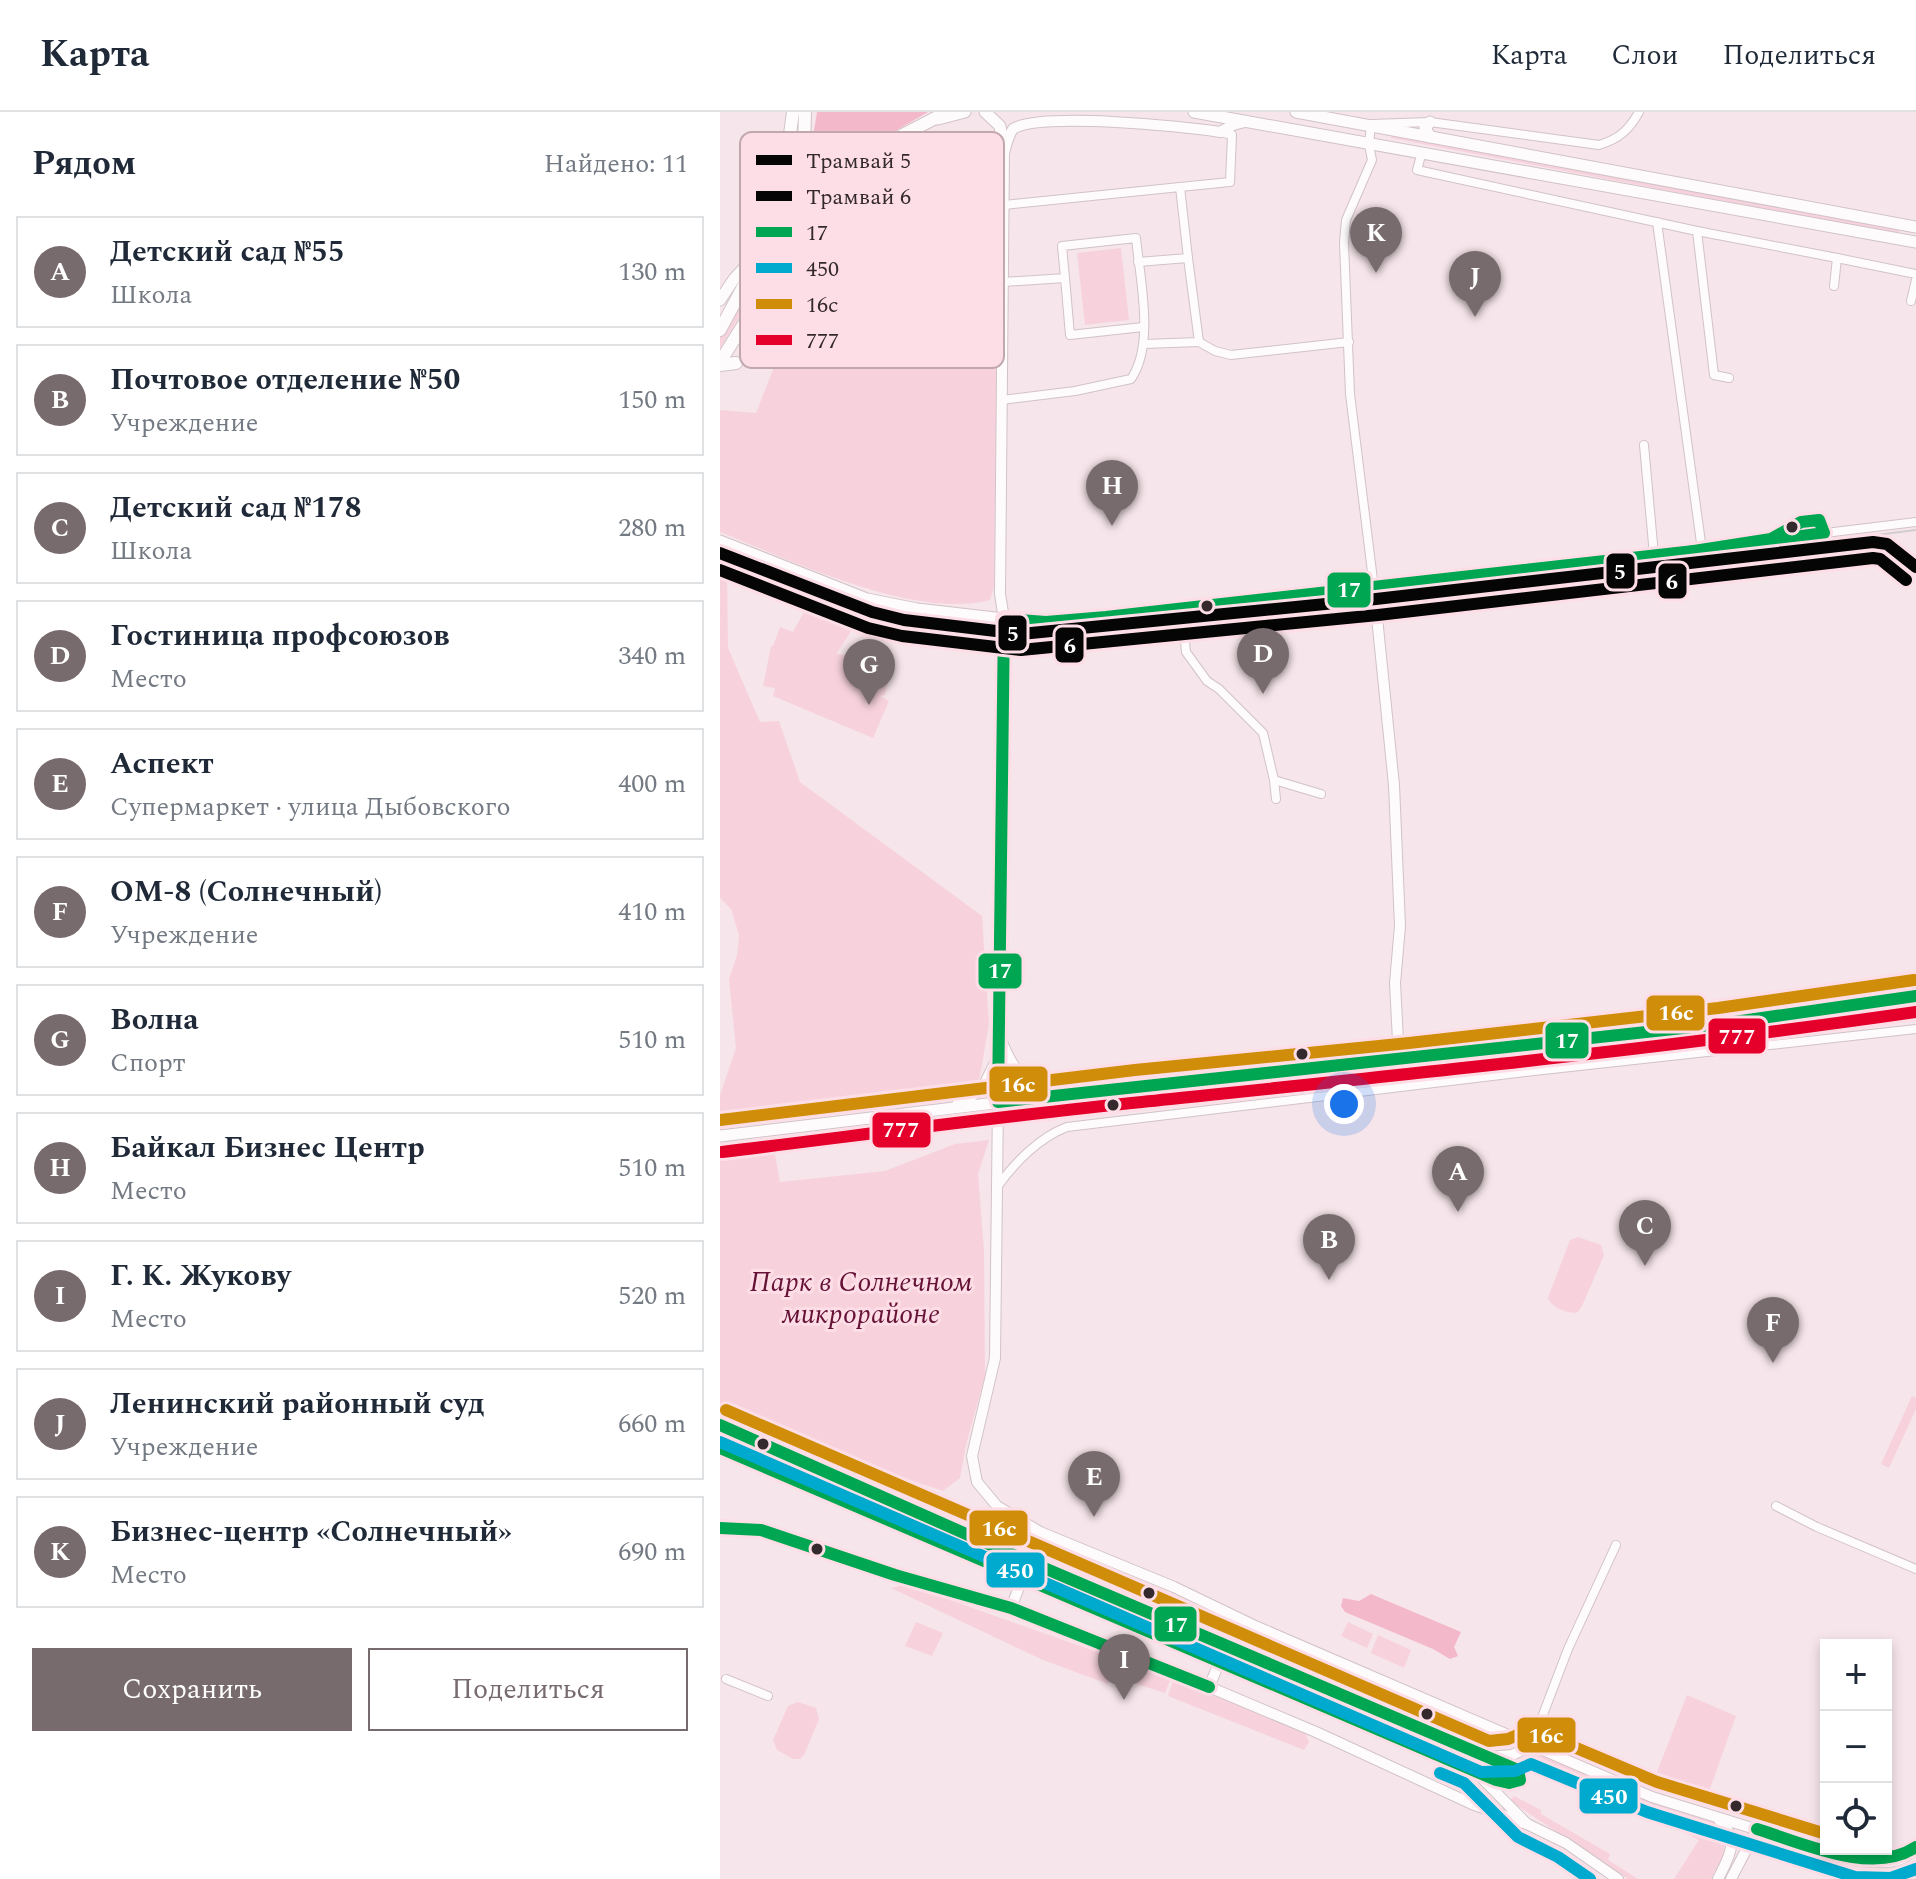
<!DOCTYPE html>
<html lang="ru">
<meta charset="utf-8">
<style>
:root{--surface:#fff;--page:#f6f6f7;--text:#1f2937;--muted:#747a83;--line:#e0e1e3;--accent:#786b6e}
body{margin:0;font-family:Spectral,serif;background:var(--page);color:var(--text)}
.controls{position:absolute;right:24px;bottom:24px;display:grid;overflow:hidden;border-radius:0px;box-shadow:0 4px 12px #0003}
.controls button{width:72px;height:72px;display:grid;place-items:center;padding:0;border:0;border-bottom:2px solid var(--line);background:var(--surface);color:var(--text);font:40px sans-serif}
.you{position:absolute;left:624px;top:992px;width:28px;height:28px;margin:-20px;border:6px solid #fff;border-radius:50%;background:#1a73e8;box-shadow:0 0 0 12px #1a73e833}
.badge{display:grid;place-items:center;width:52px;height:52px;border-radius:50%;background:var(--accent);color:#fff;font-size:26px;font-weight:700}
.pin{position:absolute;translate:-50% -66px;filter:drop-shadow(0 2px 4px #0008)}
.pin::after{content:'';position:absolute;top:42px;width:28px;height:24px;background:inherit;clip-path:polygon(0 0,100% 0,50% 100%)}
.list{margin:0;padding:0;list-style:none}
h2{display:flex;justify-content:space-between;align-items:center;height:104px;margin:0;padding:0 32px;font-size:34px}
h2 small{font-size:26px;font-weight:400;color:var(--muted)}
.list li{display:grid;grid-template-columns:52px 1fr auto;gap:24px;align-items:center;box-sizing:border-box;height:112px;margin:0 16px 16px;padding:0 16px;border:2px solid var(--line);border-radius:0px}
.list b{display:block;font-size:30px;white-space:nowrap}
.list p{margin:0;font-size:26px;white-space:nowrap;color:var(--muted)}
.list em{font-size:26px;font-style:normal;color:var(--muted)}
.actions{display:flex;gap:16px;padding:24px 32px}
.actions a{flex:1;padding:18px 0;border:2px solid var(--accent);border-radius:0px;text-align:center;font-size:28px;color:var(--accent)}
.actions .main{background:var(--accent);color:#fff}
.icon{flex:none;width:44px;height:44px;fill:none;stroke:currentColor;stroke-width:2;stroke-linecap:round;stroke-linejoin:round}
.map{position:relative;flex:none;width:1196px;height:1767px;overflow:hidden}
header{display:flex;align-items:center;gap:48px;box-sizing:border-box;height:112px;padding:0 40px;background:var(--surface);border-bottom:2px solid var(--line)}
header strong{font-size:38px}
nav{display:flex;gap:44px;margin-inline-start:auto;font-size:28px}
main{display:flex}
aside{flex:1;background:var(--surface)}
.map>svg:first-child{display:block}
</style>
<header>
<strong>Карта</strong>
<nav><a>Карта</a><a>Слои</a><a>Поделиться</a></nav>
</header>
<main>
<aside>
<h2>Рядом<small>Найдено: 11</small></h2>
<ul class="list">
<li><span class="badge">A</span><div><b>Детский сад №55</b><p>Школа</p></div><em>130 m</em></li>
<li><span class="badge">B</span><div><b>Почтовое отделение №50</b><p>Учреждение</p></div><em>150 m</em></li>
<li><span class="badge">C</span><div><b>Детский сад №178</b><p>Школа</p></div><em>280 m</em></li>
<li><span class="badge">D</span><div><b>Гостиница профсоюзов</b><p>Место</p></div><em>340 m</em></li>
<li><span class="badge">E</span><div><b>Аспект</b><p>Супермаркет · улица Дыбовского</p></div><em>400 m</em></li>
<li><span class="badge">F</span><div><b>ОМ-8 (Солнечный)</b><p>Учреждение</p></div><em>410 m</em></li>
<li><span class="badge">G</span><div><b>Волна</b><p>Спорт</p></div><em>510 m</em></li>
<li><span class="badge">H</span><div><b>Байкал Бизнес Центр</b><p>Место</p></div><em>510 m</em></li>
<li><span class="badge">I</span><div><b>Г. К. Жукову</b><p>Место</p></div><em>520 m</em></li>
<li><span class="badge">J</span><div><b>Ленинский районный суд</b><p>Учреждение</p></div><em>660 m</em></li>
<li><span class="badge">K</span><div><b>Бизнес-центр «Солнечный»</b><p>Место</p></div><em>690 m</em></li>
</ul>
<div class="actions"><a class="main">Сохранить</a><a>Поделиться</a></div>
</aside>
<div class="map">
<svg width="1196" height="1767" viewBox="0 0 1196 1767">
<rect width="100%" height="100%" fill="#f6e5ea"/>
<!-- green -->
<g fill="#f7d2dd">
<path d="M672,23l508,95 -2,4 -507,-96z"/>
<path d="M401,136l8,72 -44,5 -8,-72z"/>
<path d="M53,140l4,4 -57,92v-11z"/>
<path d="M178,199l99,4 -3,272 -4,13c-76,20 -199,-40 -270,-68v-122l36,3 18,-46 19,-14 29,2 29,-40z"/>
<path d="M0,458l7,3 1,75 32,74 19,-1 21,61 182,134 7,108 -10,57 -242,35 -17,-4v-17l16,-47 -7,-69 8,-24 2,-20 -8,-26 -11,-11z"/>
<path d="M85,498l47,20 -16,24 30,4 -2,11 25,6 -4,20 -5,1 9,5 -16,37 -100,-42 2,-8 -12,-2 8,-40h2l7,-19 13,5z"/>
<path d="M269,1028l-11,34 6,77 1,125 -19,69 -6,33 -17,13 -175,-58 -48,-25v-252l54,-7 6,33 105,-11 70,-27z"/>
<path d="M858,1125l23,8 3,10 -22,51 -4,6c-9,3 -27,-5 -30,-14l22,-58z"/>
<path d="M1192,1284l4,2v11l-27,59 -8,-4z"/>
<path d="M180,1474l16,2 255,90 -6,15 -53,-17 -4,8 -65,-24 -152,-72z"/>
<path d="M196,1510l27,11 -11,23 -27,-10z"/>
<path d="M628,1510l25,12 -6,14 -26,-12z"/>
<path d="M658,1523l33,15 -7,18 -33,-15z"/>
<path d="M454,1566l31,11 100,44 4,9 -5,8 -136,-54z"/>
<path d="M967,1583l49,21 -28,78 -51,-22z"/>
<path d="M78,1590l18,6 3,11 -15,36 -4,4h-7l-16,-9 -4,-10 15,-34z"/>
<path d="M807,1642l18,2 96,42 75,24 10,13 -3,21 -12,23h-37l25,-39 -142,-74 -7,8 -26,-11z"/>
<path d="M794,1684l27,14v4l69,40 -2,6 30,19h-10l-118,-78z"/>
</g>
<!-- forest -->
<g fill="#f4b8cb">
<path d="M97,0h111l-88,51 -13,1c-22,-11 -12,-33 -10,-52z"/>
<path d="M651,1482l90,38 -7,15 4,9 -8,3 -17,-10 -88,-37 -4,-6 2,-8 16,3z"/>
</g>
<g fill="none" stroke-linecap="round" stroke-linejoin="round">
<defs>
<g id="minor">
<path d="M919,0c-10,18 -20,27 -40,33l-169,-23 -59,2 -2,21 3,15 -26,60 -2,23 6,151 24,194 542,-66"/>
<path d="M702,40l-5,18 280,61 17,144 15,3"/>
<path d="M460,75l50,-5 2,-47 -12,-3"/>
<path d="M284,93l176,-18 8,71 -50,4"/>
<path d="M937,110l45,328"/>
<path d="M977,119l140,27"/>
<path d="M345,166l5,57 73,-8"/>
<path d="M1114,174l3,-28 79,16"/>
<path d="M1191,189l5,-21"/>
<path d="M479,230l16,9 16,4 118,-13"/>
<path d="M424,232l55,-2 -11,-84"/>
<path d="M281,288l74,-9 56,-12c24,-34 9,-100 5,-141l-74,8 3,32 -62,4"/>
<path d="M924,333l10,110"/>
<path d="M462,497l4,43 21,29 12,8 44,44 11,47 47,14"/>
<path d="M554,668l2,19"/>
<path d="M278,1074c16,-23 42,-49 69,-59l467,-56 382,-42"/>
<path d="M1056,1394l41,21 99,42"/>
<path d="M6,1567l42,17"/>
<path d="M811,1634l37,-97 48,-104"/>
</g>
<g id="tertiary">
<path d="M525,10l-12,3 -13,7c-37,-6 -181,-20 -207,-3 -4,5 -7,17 -9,23l-4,442 4,25 42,3 328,-34 20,197 6,141 -5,57 4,77"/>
<path d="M278,990l-3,256 -23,98 5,26 20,24 43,26 134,55 79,38 399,172 206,64c20,2 45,5 58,-14"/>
<path d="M0,1416l41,2 134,45 116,33 198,79 107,45 156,72 55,20"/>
<path d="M291,1496l29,-76"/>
<path d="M489,1575l11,-26"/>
<path d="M767,1645l25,-2 19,-9"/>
<path d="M753,1657l54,55 39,19 52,36"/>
<path d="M998,1767c11,-22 23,-40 1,-59"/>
<path d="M1011,1767l26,-50"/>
</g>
<g id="secondary">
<path d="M265,0l15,14 4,26"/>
<path d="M474,0l722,130"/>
<path d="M576,0l620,115"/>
<path d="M218,7l27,-7"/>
<path d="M710,10l-5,6 5,9"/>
<path d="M0,188l14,-21 25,-27"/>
<path d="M0,429l147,58 50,10 87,10 -6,483"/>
<path d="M282,931c27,72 69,29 124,41"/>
<path d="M238,992l25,-16 13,-26"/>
<path d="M0,1024l417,-50 274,-27 309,-35 196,-28"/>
<path d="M0,1313l289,128"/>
<path d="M0,1336l283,120"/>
<path d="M322,1473l462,197 11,2 5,-4 -2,-10 -470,-201"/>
</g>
<g id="primary">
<path d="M85,0l-1,35 11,19 11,4 15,-3 106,-55"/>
<path d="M46,177c8,-7 17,-8 27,-3"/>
<path d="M0,218l58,-108 15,-110"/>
<path d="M0,250l70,-112 43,-53 53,-51"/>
<path d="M0,253l16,-2"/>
</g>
</defs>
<!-- minor casing -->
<use href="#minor" stroke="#d1c3c7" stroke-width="10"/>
<!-- tertiary casing -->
<use href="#tertiary" stroke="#d1c3c7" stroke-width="12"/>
<!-- secondary casing -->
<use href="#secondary" stroke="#d1c3c7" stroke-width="13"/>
<!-- primary casing -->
<use href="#primary" stroke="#d1c3c7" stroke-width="14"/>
<!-- minor -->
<use href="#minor" stroke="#fefbfc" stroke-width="8"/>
<!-- tertiary -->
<use href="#tertiary" stroke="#fefbfc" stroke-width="10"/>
<!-- secondary -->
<use href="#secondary" stroke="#fefbfc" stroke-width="11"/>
<!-- primary -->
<use href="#primary" stroke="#fefbfc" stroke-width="12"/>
<!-- tram -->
<path stroke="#d1ccce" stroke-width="2" d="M1100,433l8,-4 88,-11"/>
<defs>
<g id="secondary-bridge">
<path d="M289,1441l39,16"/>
<path d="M283,1456l39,17"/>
</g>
</defs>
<!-- secondary-bridge casing -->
<use href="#secondary-bridge" stroke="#d1c3c7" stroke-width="13" stroke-linecap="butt"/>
<!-- secondary-bridge -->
<use href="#secondary-bridge" stroke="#fefbfc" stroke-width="11"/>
<defs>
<g id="bus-1">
<path d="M1099,408l5,13 -130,18 77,-12 30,-17z"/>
<path d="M284,507l42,3 60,-5 588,-66"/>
<path d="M284,507l-6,483 722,-78 196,-28"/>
<path d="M0,1313l289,128 509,217 2,10 -11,3 -13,-3 -776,-332"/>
<path d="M0,1416l41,2 134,45 116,33 198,79"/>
<path d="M1037,1717c45,14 116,47 159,18"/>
</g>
<g id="bus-2">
<path d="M0,1330l761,330 34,-1 16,-7 116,48 208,65 36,1 25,-9"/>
<path d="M720,1661l24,10 54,54 40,20 32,22"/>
</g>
<g id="bus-3">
<path d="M0,1008l415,-50 274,-27 309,-35 196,-28"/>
<path d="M6,1298l763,331 19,-2 19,-8h9l121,51 169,52"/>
</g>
<path id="bus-4" d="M2,1040c140,-17 280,-36 420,-50 258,-27 517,-53 774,-90"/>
</defs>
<!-- bus-1 casing -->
<use href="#bus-1" stroke="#fddee6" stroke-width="18"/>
<!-- bus-2 casing -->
<use href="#bus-2" stroke="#fddee6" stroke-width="18"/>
<!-- bus-3 casing -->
<use href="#bus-3" stroke="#fddee6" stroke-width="18"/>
<!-- bus-4 casing -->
<use href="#bus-4" stroke="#fddee6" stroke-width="18"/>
<!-- bus-1 -->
<use href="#bus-1" stroke="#00a651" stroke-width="12"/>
<!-- bus-2 -->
<use href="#bus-2" stroke="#00a9ce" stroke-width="12"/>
<!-- bus-3 -->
<use href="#bus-3" stroke="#d08d09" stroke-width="12"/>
<!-- bus-4 -->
<use href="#bus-4" stroke="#e4002b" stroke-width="12"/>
<defs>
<path id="tram-1" d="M0,441l152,59 32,8 117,14 355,-35 497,-57 14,2 29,23"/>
<path id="tram-2" d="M0,458l148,58 34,8 119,14 357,-35 495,-57 7,1 26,21"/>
</defs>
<!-- tram-1 casing -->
<use href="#tram-1" stroke="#fddee6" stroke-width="18"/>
<!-- tram-2 casing -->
<use href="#tram-2" stroke="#fddee6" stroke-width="18"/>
<!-- tram-1 -->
<use href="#tram-1" stroke="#050505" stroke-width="12"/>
<!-- tram-2 -->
<use href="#tram-2" stroke="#050505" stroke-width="12"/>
</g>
<!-- markers -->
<g fill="#34292c" stroke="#fddee6" stroke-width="3">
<circle cx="1072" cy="415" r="7"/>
<circle cx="487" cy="494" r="7"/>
<circle cx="582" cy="942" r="7"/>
<circle cx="393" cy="993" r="7"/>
<circle cx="43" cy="1332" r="7"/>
<circle cx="97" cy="1437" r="7"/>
<circle cx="429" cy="1481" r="7"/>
<circle cx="707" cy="1602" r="7"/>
<circle cx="1016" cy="1694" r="7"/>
</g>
<g text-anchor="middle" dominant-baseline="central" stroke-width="6" stroke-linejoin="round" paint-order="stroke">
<!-- park labels -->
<g font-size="28" font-style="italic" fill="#661237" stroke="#fddee6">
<text x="141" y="1170">Парк в Солнечном<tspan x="141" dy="32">микрорайоне</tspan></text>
</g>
</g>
<!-- legend -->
<rect x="20" y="20" width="264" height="236" rx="12" fill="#fddee6" stroke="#c1a8ae" stroke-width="2"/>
<rect x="36" y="43" width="36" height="10" fill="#050505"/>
<rect x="36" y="79" width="36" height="10" fill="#050505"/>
<rect x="36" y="115" width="36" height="10" fill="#00a651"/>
<rect x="36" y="151" width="36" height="10" fill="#00a9ce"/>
<rect x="36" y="187" width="36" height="10" fill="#d08d09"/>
<rect x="36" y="223" width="36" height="10" fill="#e4002b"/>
<g font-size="22" fill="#34292c">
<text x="86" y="56">Трамвай 5</text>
<text x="86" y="92">Трамвай 6</text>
<text x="86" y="128">17</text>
<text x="86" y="164">450</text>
<text x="86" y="200">16с</text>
<text x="86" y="236">777</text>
</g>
<g stroke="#fddee6" stroke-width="3">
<rect x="885" y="440" width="31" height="38" rx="8" fill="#050505"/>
<rect x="937" y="450" width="31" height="38" rx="8" fill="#050505"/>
<rect x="606" y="459" width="46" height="38" rx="8" fill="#00a651"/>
<rect x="277" y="502" width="31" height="38" rx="8" fill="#050505"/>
<rect x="334" y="514" width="31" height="38" rx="8" fill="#050505"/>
<rect x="257" y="840" width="46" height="38" rx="8" fill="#00a651"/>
<rect x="925" y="882" width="61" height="38" rx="8" fill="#d08d09"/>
<rect x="987" y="905" width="60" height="38" rx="8" fill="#e4002b"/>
<rect x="824" y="909" width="46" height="39" rx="8" fill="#00a651"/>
<rect x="268" y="953" width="61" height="38" rx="8" fill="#d08d09"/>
<rect x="151" y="999" width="61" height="38" rx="8" fill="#e4002b"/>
<rect x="248" y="1397" width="61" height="38" rx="8" fill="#d08d09"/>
<rect x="265" y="1439" width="61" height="38" rx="8" fill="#00a9ce"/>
<rect x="433" y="1493" width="45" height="38" rx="8" fill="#00a651"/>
<rect x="796" y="1604" width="61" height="38" rx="8" fill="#d08d09"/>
<rect x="858" y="1665" width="61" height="38" rx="8" fill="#00a9ce"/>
</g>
<g font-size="22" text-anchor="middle" font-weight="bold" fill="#fff">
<text x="900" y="467">5</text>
<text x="952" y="477">6</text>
<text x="629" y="485">17</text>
<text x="293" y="529">5</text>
<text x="350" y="541">6</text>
<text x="280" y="866">17</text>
<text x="956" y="908">16с</text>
<text x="1017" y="932">777</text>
<text x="847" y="936">17</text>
<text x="298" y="980">16с</text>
<text x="181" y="1025">777</text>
<text x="279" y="1424">16с</text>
<text x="295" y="1466">450</text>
<text x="456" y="1520">17</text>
<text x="826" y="1631">16с</text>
<text x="889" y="1692">450</text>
</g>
</svg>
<div class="controls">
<button>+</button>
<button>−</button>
<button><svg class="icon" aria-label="locate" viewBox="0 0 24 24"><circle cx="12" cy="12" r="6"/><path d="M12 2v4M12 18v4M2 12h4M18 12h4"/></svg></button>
</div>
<div class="you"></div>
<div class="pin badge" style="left:738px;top:1100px">A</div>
<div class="pin badge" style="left:609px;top:1168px">B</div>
<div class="pin badge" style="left:925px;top:1154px">C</div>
<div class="pin badge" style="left:543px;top:582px">D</div>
<div class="pin badge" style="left:374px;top:1405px">E</div>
<div class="pin badge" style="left:1053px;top:1251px">F</div>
<div class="pin badge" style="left:149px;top:593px">G</div>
<div class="pin badge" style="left:392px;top:414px">H</div>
<div class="pin badge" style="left:404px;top:1588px">I</div>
<div class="pin badge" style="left:755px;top:205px">J</div>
<div class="pin badge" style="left:656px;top:161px">K</div>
</div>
</main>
